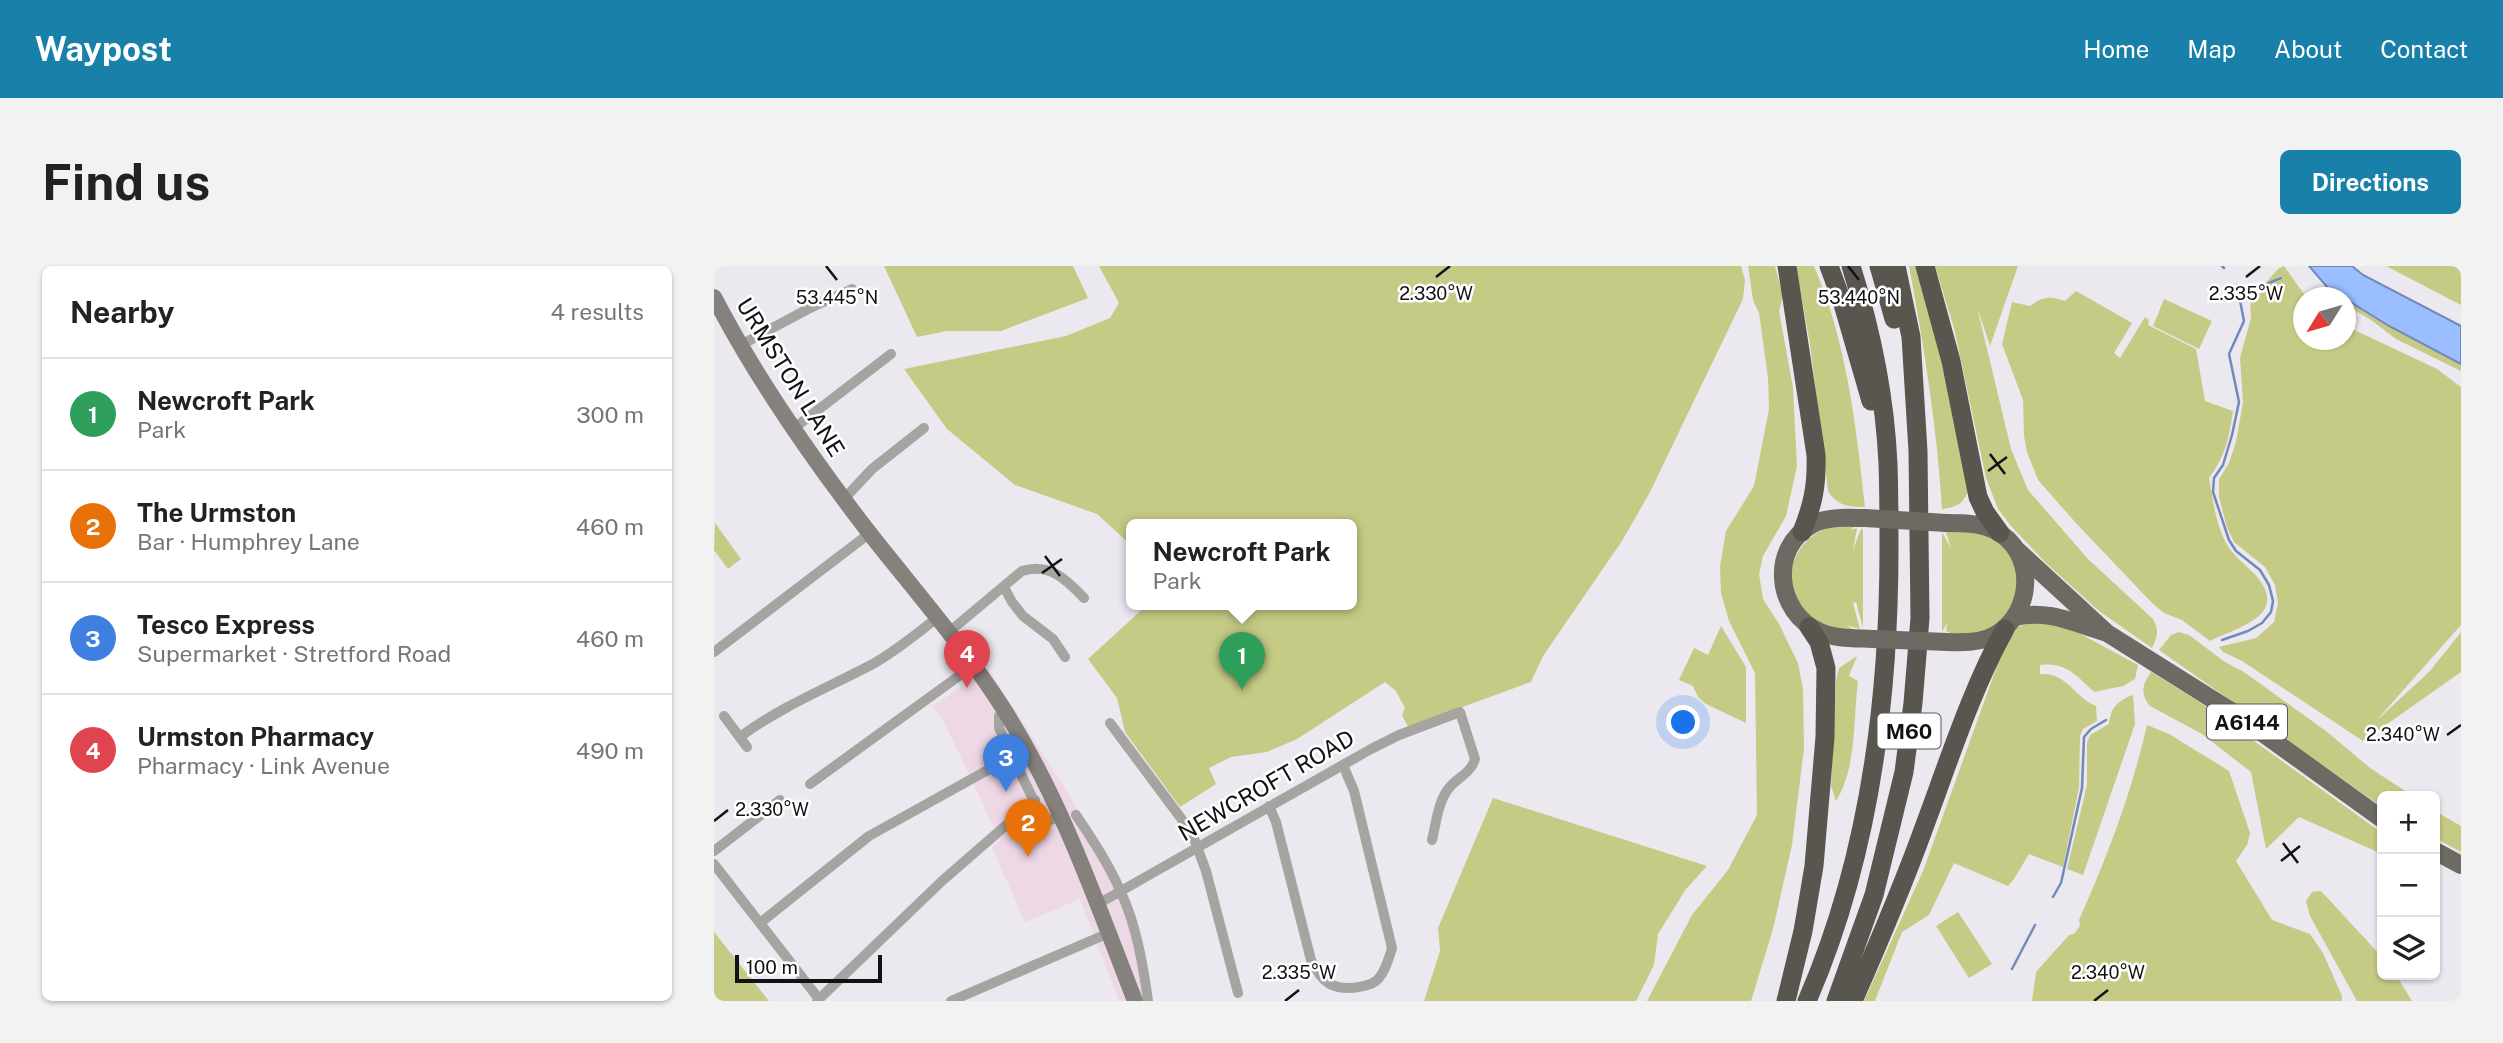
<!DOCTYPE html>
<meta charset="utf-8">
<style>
:root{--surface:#fff;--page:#f2f2f2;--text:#222;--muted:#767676;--line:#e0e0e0;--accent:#1880a9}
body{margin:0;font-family:"Public Sans",sans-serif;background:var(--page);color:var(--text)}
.controls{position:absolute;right:21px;bottom:21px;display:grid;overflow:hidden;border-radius:10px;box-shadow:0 2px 5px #0004}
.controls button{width:63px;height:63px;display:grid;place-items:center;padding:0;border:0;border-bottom:2px solid var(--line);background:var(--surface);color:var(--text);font:35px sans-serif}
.compass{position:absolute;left:1579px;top:21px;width:63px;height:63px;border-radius:50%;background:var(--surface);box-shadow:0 2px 5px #0004;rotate:233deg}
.scale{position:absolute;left:21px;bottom:18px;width:147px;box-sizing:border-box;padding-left:7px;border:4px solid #121114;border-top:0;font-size:19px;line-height:24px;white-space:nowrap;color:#121114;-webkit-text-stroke:5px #fff;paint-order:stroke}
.you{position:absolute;left:970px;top:457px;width:24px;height:24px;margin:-18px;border:5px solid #fff;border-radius:50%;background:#1a73e8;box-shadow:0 0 0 10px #1a73e833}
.badge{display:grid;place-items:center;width:46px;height:46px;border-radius:50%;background:var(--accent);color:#fff;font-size:23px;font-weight:700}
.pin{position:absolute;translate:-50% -58px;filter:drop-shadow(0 2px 4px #0008)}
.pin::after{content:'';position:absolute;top:37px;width:24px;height:21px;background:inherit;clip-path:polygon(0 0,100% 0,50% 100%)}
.popup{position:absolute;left:412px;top:253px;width:231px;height:91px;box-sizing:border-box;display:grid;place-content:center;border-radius:10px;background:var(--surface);filter:drop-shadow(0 2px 5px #0005);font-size:23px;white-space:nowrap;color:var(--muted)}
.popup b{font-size:26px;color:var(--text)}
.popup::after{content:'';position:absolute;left:50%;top:100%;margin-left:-14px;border:14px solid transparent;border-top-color:var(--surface)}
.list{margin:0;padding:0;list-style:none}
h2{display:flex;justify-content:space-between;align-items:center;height:91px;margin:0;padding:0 28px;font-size:30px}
h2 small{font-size:23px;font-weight:400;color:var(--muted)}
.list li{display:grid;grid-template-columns:46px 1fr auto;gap:21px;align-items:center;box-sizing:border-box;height:112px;padding:0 28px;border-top:2px solid var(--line)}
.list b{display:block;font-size:26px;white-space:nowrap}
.list p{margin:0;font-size:23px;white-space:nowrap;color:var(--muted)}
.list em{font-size:23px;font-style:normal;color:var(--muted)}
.icon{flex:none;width:38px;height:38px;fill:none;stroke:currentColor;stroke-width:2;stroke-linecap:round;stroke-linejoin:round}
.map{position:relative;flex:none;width:1747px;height:735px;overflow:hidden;border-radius:10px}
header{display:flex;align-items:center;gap:42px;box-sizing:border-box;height:98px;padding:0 35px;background:var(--accent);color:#fff}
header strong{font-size:33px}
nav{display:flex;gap:38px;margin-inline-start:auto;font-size:24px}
.intro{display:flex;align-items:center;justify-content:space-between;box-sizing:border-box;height:168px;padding:0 42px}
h1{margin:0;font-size:49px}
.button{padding:18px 32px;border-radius:10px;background:var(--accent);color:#fff;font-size:24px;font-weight:700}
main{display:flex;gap:42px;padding:0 42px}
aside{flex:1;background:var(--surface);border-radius:10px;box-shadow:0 2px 5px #0004}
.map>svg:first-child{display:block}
</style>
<header>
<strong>Waypost</strong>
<nav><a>Home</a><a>Map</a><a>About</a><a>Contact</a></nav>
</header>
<div class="intro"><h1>Find us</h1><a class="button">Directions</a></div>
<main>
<aside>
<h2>Nearby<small>4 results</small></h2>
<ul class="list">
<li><span class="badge" style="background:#2e9e5b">1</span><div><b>Newcroft Park</b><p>Park</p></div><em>300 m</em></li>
<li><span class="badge" style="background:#e8710a">2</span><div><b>The Urmston</b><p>Bar · Humphrey Lane</p></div><em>460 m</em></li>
<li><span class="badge" style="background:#3f7fe0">3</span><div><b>Tesco Express</b><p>Supermarket · Stretford Road</p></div><em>460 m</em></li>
<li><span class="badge" style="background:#e0444e">4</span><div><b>Urmston Pharmacy</b><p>Pharmacy · Link Avenue</p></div><em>490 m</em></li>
</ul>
</aside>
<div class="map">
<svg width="1747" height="735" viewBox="0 0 1747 735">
<rect width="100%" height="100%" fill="#ebe8f0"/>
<!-- commercial -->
<path fill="#efd8e6" d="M274,402l116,182 31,63 13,55 3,33h-32l-39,-102 -55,23 -33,-74 8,-8 -55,-116 -12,-18z"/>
<!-- green -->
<g fill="#c5cb84">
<path d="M170,0h189l15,32 -87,33h-54l-30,6z"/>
<path d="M385,0h642l4,14 -2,19 -93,193 -28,49 -79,115 -12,26 -123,45 -6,-12 3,-7 -9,-17 -11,-9 -88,57 -30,13 -36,5 -22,11 7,16 -36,23 -55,-75 -8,-34 -29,-39 60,-55h204v-80h-220v22l-35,-32 -82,-29 -68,-56 -43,-60 162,-33 44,-18 9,-15z"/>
<path d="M1034,0h27l8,30 -4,15 14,77 4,78 -11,50 -23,40 -4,18 4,25 16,25 19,39 5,26 1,59 -12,97 -19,84 -22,72h-104l45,-86 36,-45 29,-55 -2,-142 -26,-52 -8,-28 -1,-26 6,-36 28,-45 15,-77 -1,-31 -7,-51 -2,-14 -6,-13z"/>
<path d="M1082,0h18c33,77 42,159 51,241 -16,0 -28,-1 -37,-16l-18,-147z"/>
<path d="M1195,0h11l6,20 43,204c-6,14 -12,17 -27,19 -5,-82 -18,-162 -33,-243z"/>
<path d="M1221,0h83l-28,80 -13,-39 34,142 17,41 60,69 65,60c6,11 5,17 -1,29l-53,-37 -53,-48 -35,-37 -13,-17 -12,-31 -32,-150z"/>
<path d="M1570,0l22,31 -2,1v42h42v-14l91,43 24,18v238l-86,97 55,-51 31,-39v40l-98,69 -121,-80 -19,-9 -4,-5 37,-9 18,-16 4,-19 -3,-18 -10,-18 -31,-25 -7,-15 -8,-30v-18l10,-16 7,-21 7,-40 -3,-44 11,-40 -1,-19 12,-7v-4l20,-9 -1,-3 -17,9 14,-16z"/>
<path d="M1672,0h75v39z"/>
<path d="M1362,25l56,32 -18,30 6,5 25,-41 4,3 -1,5 48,24 9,52 28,10c-4,27 -8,46 -24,67 4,22 7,49 19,68 8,13 21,21 30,32 31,39 -23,50 -48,63l-28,-21 -18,-7 -12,-10 -77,-81 -37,-42 -11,-28 -3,-16 -1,-36 -21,-56 10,-42 18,4c13,-10 20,-10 35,-5z"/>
<path d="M1632,32l43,28 72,38v7l-65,-32 -25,-19 -25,-15z"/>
<path d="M1450,33l48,22 -13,28 -46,-23z"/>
<path d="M1,257l26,36 -13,10 -14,-19z"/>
<path d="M1124,259l17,1 -5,4 7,-2 -4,22 8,-21h2v99l-7,-26 -3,1 7,26 -14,-4 10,6c-14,-2 -30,-2 -42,-11 -42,-29 -23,-86 24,-95z"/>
<path d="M1234,265c10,0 23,-1 32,2 69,24 32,115 -25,102 -3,-1 -6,-3 -9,-4l1,-8 -5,9v-100l9,16 -5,-16z"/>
<path d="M1335,356l28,10 61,33 -3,14 -12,7 -29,6c-18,-17 -28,-30 -54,-27v9c27,-2 34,23 56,32l1,15 -14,8 -3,7 -1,52 -16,79 -34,-13 -15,25 -6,7 -54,-23 -25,52 -27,17 -27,69h-11l59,-130 73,-202c1,-11 4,-17 9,-27 12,-21 23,-18 44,-20z"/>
<path d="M1007,360l25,41v56l-40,-19 -8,-7 -5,-11 -14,-6 15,-32 14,7z"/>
<path d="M1465,366l10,3 36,27 19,10 82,59 44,37 43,28h-31v11l-223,-157 12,-15z"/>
<path d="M1143,390l-8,20 9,5c-5,39 -1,86 -22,120l-5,-15 5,-106 3,-12z"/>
<path d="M1437,406l53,33 178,128v21l-83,-37 -33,32 -15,-77 -49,-38 -52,-28c-10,-12 -8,-21 1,-34z"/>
<path d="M1419,429l2,29 -52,151 -16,-6 20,-84v-42l3,-8 19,-11c1,-16 9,-24 24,-29z"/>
<path d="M1433,459l22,9 60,37 21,62 -3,12 -11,16 36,59 38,14 13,19 19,43v5h-310l4,-29 33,-37 5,-1 6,-8 -1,-6c28,-63 53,-128 68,-195z"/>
<path d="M779,532l214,68 -21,23 -28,45 -4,31 -18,36h-212l16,-50 -2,-23z"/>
<path d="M1721,545l26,15v26l-26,-14z"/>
<path d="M1607,625l61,66v18h14l16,26h-55l-47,-85 -4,-15 6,-9z"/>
<path d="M1244,646l34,52 -23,14 -33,-52z"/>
<path d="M0,666l55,69h-55z"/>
</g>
<!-- water -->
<path fill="#9abeff" stroke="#718ab8" stroke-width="2" d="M1595,0h43l11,9 98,51v38l-72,-38 -61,-38z"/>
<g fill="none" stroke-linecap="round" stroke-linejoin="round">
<!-- stream -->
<g stroke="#718ab8" stroke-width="2.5">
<path d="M1508,0l2,2"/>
<path d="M1524,23h17l26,-11"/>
<path d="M1508,374l26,-9 14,-8 9,-11 2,-11 -4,-16 -9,-15 -24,-19 -7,-11 -16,-48 1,-14 9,-13 9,-30 7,-33 -10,-48 15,-33 -7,-36"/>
<path d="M1339,631l8,-14 21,-95 2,-51 7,-8 15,-9"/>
<path d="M1298,703l23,-44"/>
</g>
<!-- minor -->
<g stroke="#a6a4a1" stroke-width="10">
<path d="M25,80l69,-37 44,-20"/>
<path d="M79,163l98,-75"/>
<path d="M130,233l28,-30 52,-41"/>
<path d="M290,321l8,15 11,14 30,23 12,18"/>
<path d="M235,366l73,-61c27,-9 45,9 62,27"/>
<path d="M0,386l156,-119"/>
<path d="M289,443l-4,7v12l43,90 8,2 11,-4"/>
<path d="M10,450l23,31"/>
<path d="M396,457l82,110 14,38 32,122"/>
<path d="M26,471c40,-30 87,-49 131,-72 24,-13 45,-31 66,-47"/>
<path d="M96,518l164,-119"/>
<path d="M555,540l7,16 35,138c11,23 22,31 48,27 8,-2 14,-2 20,-9 7,-8 10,-20 13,-30l-38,-157 -11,-26"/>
<path d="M362,549c16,24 32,48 44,75 16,34 23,74 28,111"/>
<path d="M0,585l66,-51"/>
<path d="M0,598l105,135"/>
<path d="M384,638l273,-155 28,-14 61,-23 15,47c-4,14 -17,18 -26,29 -11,13 -13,36 -17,52"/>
<path d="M46,657l109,-87 144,-80"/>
<path d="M103,735l125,-120 93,-81"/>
<path d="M237,735l158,-68"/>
</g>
<!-- secondary -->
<path stroke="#85827d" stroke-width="16" d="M0,31c44,85 99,163 157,238 45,57 93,112 132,173 58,91 93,193 132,293"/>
<!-- primary -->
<g stroke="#6d6a64" stroke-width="18">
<path d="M1151,252c-17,0 -36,-2 -52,6 -45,24 -37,89 7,108 16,7 35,6 53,7"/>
<path d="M1232,257c16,0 34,0 48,7 43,21 40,83 1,105 -14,8 -32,8 -48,7"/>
<path d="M1304,285l89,82 132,83 143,103"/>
<path d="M1301,351c33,-8 59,6 89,15"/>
<path d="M1721,585l26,14"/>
</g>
<!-- motorway -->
<g stroke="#59564f" stroke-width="19">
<path d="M1073,0l29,189c1,31 -3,49 -14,77"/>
<path d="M1115,0l14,38 28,97"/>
<path d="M1165,0l15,53"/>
<path d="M1211,0l26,95 27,136 7,15 15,21"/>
<path d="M1072,735l17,-70 11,-65 11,-129 1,-69 -7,-26 -10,-15"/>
<path d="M1093,735c62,-142 82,-298 82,-452 0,-28 0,-57 -1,-85 -3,-66 -17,-135 -37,-198"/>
<path d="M1122,735l38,-106 30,-123 9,-69 7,-85 -2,-167 -7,-114 -15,-71"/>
<path d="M1139,735c26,-59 51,-118 73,-179 23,-62 47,-136 79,-193"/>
</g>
<!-- primary-bridge -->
<g stroke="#6d6a64" stroke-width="18">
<path d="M1151,252l81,5"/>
<path d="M1159,373l74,3"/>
</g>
</g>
<!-- ticks -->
<path fill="none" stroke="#121114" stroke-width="2.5" d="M112,0l11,14M1134,0l11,14M722,11l14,-11M1532,11l14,-11M1276,188l15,20M1274,205l19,-14M331,290l15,20M328,307l20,-14M1733,469l14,-10M0,555l14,-11M1569,577l15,20M1567,595l19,-15M571,735l14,-11M1380,735l14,-11"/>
<g text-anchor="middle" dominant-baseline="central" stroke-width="5" stroke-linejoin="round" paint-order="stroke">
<!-- shield labels -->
<g fill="#fff" stroke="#59585a" stroke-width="2">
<rect x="1493" y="438.5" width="80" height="35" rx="5"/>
<rect x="1163.5" y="447.5" width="63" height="35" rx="5"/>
</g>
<g font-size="21" font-weight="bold" fill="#121114">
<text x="1533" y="456">A6144</text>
<text x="1195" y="465">M60</text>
</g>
<!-- street labels -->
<g font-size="23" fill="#121114" stroke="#fff">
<text transform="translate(77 111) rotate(58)">URMSTON LANE</text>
<text transform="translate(552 519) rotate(-30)">NEWCROFT ROAD</text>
</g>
</g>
<g font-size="18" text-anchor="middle" fill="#121114" stroke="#fff" stroke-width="5" stroke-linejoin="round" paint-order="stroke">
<text x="722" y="34">2.330°W</text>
<text x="1532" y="34">2.335°W</text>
<text x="123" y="38">53.445°N</text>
<text x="1145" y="38">53.440°N</text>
<text x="1689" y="475">2.340°W</text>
<text x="58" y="550">2.330°W</text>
<text x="585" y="713">2.335°W</text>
<text x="1394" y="713">2.340°W</text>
</g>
</svg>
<div class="controls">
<button>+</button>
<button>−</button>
<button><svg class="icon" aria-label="layers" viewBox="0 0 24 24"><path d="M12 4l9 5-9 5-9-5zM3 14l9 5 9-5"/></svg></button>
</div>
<svg class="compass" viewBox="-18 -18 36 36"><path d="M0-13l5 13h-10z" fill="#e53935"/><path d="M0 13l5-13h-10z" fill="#767676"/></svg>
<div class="scale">100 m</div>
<div class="you"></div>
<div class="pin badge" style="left:528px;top:424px;background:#2e9e5b">1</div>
<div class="popup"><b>Newcroft Park</b>Park</div>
<div class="pin badge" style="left:314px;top:591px;background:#e8710a">2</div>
<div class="pin badge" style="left:292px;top:526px;background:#3f7fe0">3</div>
<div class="pin badge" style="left:253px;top:422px;background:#e0444e">4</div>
</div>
</main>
